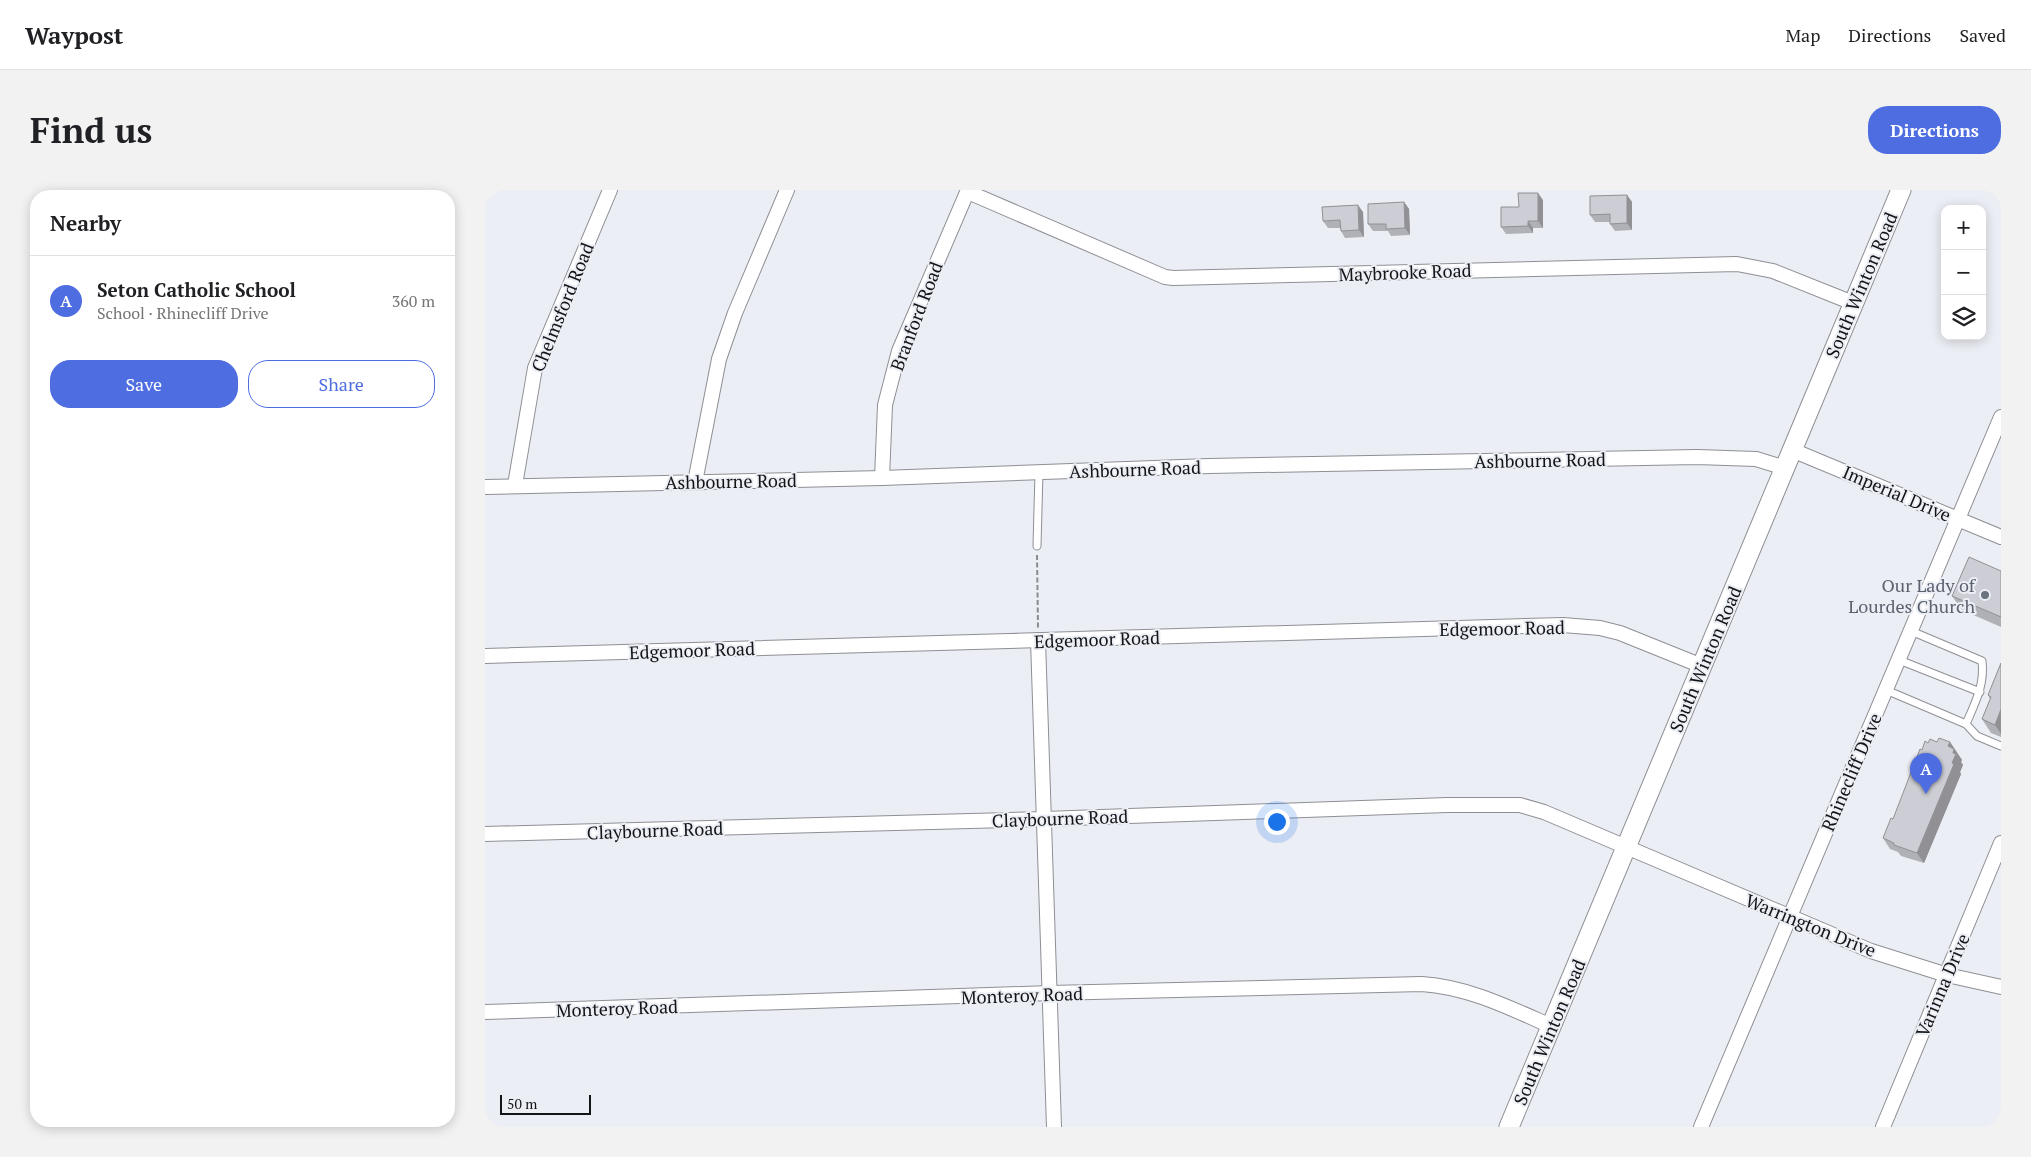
<!DOCTYPE html>
<meta charset="utf-8">
<style>
:root{--surface:#fff;--page:#f2f2f2;--text:#202124;--muted:#757577;--line:#e0e0e0;--accent:#4e6de1}
body{margin:0;font-family:"PT Serif",serif;background:var(--page);color:var(--text)}
.controls{position:absolute;right:15px;top:15px;display:grid;overflow:hidden;border-radius:10px;box-shadow:0 2px 12px #0003}
.controls button{width:45px;height:45px;display:grid;place-items:center;padding:0;border:0;border-bottom:1px solid var(--line);background:var(--surface);color:var(--text);font:25px sans-serif}
.scale{position:absolute;left:15px;bottom:12px;width:91px;box-sizing:border-box;padding-left:5px;border:2px solid #131416;border-top:0;font-size:14px;line-height:18px;white-space:nowrap;color:#131416;-webkit-text-stroke:4px #eceef5;paint-order:stroke}
.you{position:absolute;left:791px;top:631px;width:18px;height:18px;margin:-12px;border:4px solid #fff;border-radius:50%;background:#1a73e8;box-shadow:0 0 0 8px #1a73e833}
.badge{display:grid;place-items:center;width:32px;height:32px;border-radius:50%;background:var(--accent);color:#fff;font-size:16px;font-weight:700}
.pin{position:absolute;translate:-50% -41px;filter:drop-shadow(0 1px 2px #0008)}
.pin::after{content:'';position:absolute;top:26px;width:18px;height:15px;background:inherit;clip-path:polygon(0 0,100% 0,50% 100%)}
.list{margin:0;padding:0;list-style:none}
h2{display:flex;justify-content:space-between;align-items:center;height:65px;margin:0;padding:0 20px;font-size:21px}
h2 small{font-size:16px;font-weight:400;color:var(--muted)}
.list li{display:grid;grid-template-columns:32px 1fr auto;gap:15px;align-items:center;box-sizing:border-box;height:90px;padding:0 20px;border-top:1px solid var(--line)}
.list b{display:block;font-size:19px;white-space:nowrap}
.list p{margin:0;font-size:16px;white-space:nowrap;color:var(--muted)}
.list em{font-size:16px;font-style:normal;color:var(--muted)}
.actions{display:flex;gap:10px;padding:15px 20px}
.actions a{flex:1;padding:11px 0;border:1px solid var(--accent);border-radius:20px;text-align:center;font-size:18px;color:var(--accent)}
.actions .main{background:var(--accent);color:#fff}
.icon{flex:none;width:28px;height:28px;fill:none;stroke:currentColor;stroke-width:2;stroke-linecap:round;stroke-linejoin:round}
.map{position:relative;flex:none;width:1516px;height:937px;overflow:hidden;border-radius:20px}
header{display:flex;align-items:center;gap:30px;box-sizing:border-box;height:70px;padding:0 25px;background:var(--surface);border-bottom:1px solid var(--line)}
header strong{font-size:24px}
nav{display:flex;gap:28px;margin-inline-start:auto;font-size:18px}
.intro{display:flex;align-items:center;justify-content:space-between;box-sizing:border-box;height:120px;padding:0 30px}
h1{margin:0;font-size:35px}
.button{padding:12px 22px;border-radius:20px;background:var(--accent);color:#fff;font-size:18px;font-weight:700}
main{display:flex;gap:30px;padding:0 30px}
aside{flex:1;background:var(--surface);border-radius:20px;box-shadow:0 2px 12px #0003}
.map>svg:first-child{display:block}
</style>
<header>
<strong>Waypost</strong>
<nav><a>Map</a><a>Directions</a><a>Saved</a></nav>
</header>
<div class="intro"><h1>Find us</h1><a class="button">Directions</a></div>
<main>
<aside>
<h2>Nearby<small></small></h2>
<ul class="list">
<li><span class="badge">A</span><div><b>Seton Catholic School</b><p>School · Rhinecliff Drive</p></div><em>360 m</em></li>
</ul>
<div class="actions"><a class="main">Save</a><a>Share</a></div>
</aside>
<div class="map">
<svg width="1516" height="937" viewBox="0 0 1516 937">
<rect width="100%" height="100%" fill="#eceef5"/>
<g fill="none" stroke-linecap="round" stroke-linejoin="round">
<defs>
<g id="service">
<path d="M552,356l2,-74"/>
<path d="M1426,441l71,30c3,24 -7,42 -16,63"/>
<path d="M1414,470l81,32"/>
<path d="M1401,500l80,34 11,12 24,10"/>
</g>
<g id="minor">
<path d="M483,2l197,85 8,1 564,-14 36,7 80,32"/>
<path d="M1307,260l209,87"/>
<path d="M397,288l3,-73 14,-54 69,-161"/>
<path d="M210,292l24,-123 16,-46 52,-123"/>
<path d="M30,295l20,-117 75,-178"/>
<path d="M0,297l397,-9 327,-12 488,-9 59,2 29,9"/>
<path d="M553,450l16,487"/>
<path d="M0,466l1078,-31 37,3 20,5 82,33"/>
<path d="M0,644l559,-15 403,-14h73l24,7 327,139 76,24 54,12"/>
<path d="M0,822l565,-19 372,-9c46,3 88,24 129,42"/>
<path d="M1216,937l300,-710"/>
<path d="M1398,937l118,-284"/>
</g>
<path id="secondary" d="M1024,937l392,-937"/>
</defs>
<!-- service casing -->
<use href="#service" stroke="#8e8f95" stroke-width="9"/>
<!-- minor casing -->
<use href="#minor" stroke="#8e8f95" stroke-width="16"/>
<!-- secondary casing -->
<use href="#secondary" stroke="#8e8f95" stroke-width="21"/>
<!-- path -->
<path stroke="#8a8c90" stroke-width="2" stroke-dasharray="5 2.5" stroke-linecap="butt" d="M552,365l1,73"/>
<!-- service -->
<use href="#service" stroke="#fff" stroke-width="7"/>
<!-- minor -->
<use href="#minor" stroke="#fff" stroke-width="14"/>
<!-- secondary -->
<use href="#secondary" stroke="#fff" stroke-width="19"/>
</g>
<!-- wall -->
<g fill="#b0b1b7">
<path d="M1142,5l5,7v28l-17,1 -5,-7v-2h-15l-5,-7z"/>
<path d="M1058,10v28h-10v5l-27,1 -5,-7 18,-20z"/>
<path d="M919,12l5,7 1,26 -19,1 -3,-5h-15l-5,-7z"/>
<path d="M878,22l1,25 -19,1 -4,-7 -1,-3h-12l-5,-7z"/>
<path d="M1516,381v56l-39,-17 -10,-14z"/>
<path d="M1516,473v74l-10,-4 -9,-14 8,-20 -2,-4z"/>
<path d="M1452,552h13l12,18 -1,2 2,3 -3,7 1,2 -37,89 -23,-7 -3,-4 -8,-3 -7,-11 10,-19 29,-69 6,-7z"/>
</g>
<!-- shaded-wall -->
<g fill="#909095">
<path d="M1053,3l5,7v28l-5,-7z"/>
<path d="M1142,5l5,7v28l-5,-7z"/>
<path d="M919,12l5,7 1,26 -5,-7z"/>
<path d="M873,15l5,7 1,25 -5,-7z"/>
<path d="M1043,31l5,7v5l-5,-7z"/>
<path d="M1516,519v25l-6,-9z"/>
<path d="M1465,552l12,18 -1,2 2,3 -3,7 1,2 -37,89 -7,-10 35,-90 -4,-17z"/>
</g>
<!-- building -->
<g fill="#cdced5" stroke="#909095">
<path d="M1033,3h20v28h-10v5l-27,1v-20h18z"/>
<path d="M1142,5v28l-17,1v-10l-20,1v-19z"/>
<path d="M919,12l1,26 -19,1v-5h-18v-20z"/>
<path d="M873,15l1,25 -18,1 -1,-11 -17,1 -1,-14z"/>
<path d="M1484,367l32,14v46l-49,-21z"/>
<path d="M1516,473v46l-6,16 -13,-6 9,-22 -3,-2z"/>
<path d="M1454,548l11,4 -2,4 6,3 -1,4 3,1 -4,9 2,1 -37,89 -23,-8v-2l-11,-5 8,-20 2,1 27,-70 2,1 3,-9 3,2 2,-4 7,3z"/>
</g>
<!-- markers -->
<circle fill="#6b7280" stroke="#eceef5" stroke-width="2" cx="1500" cy="405" r="5"/>
<g text-anchor="middle" dominant-baseline="central" stroke-width="4" stroke-linejoin="round" paint-order="stroke">
<!-- street labels -->
<g font-size="18" fill="#131416" stroke="#eceef5">
<text transform="translate(920 82) rotate(-2)">Maybrooke Road</text>
<text transform="translate(1376 95) rotate(-67)">South Winton Road</text>
<text transform="translate(77 117) rotate(-68)">Chelmsford Road</text>
<text transform="translate(431 126) rotate(-69)">Branford Road</text>
<text transform="translate(1055 270) rotate(-1)">Ashbourne Road</text>
<text transform="translate(650 279) rotate(-2)">Ashbourne Road</text>
<text transform="translate(246 291) rotate(-1)">Ashbourne Road</text>
<text transform="translate(1412 303) rotate(23)">Imperial Drive</text>
<text transform="translate(1017 438) rotate(-1)">Edgemoor Road</text>
<text transform="translate(612 449) rotate(-2)">Edgemoor Road</text>
<text transform="translate(207 460) rotate(-2)">Edgemoor Road</text>
<text transform="translate(1220 469) rotate(-67)">South Winton Road</text>
<text transform="translate(1366 582) rotate(-67)">Rhinecliff Drive</text>
<text transform="translate(575 628) rotate(-2)">Claybourne Road</text>
<text transform="translate(170 640) rotate(-2)">Claybourne Road</text>
<text transform="translate(1326 735) rotate(22)">Warrington Drive</text>
<text transform="translate(1457 795) rotate(-67)">Varinna Drive</text>
<text transform="translate(537 805) rotate(-2)">Monteroy Road</text>
<text transform="translate(132 818) rotate(-2)">Monteroy Road</text>
<text transform="translate(1064 842) rotate(-67)">South Winton Road</text>
</g>
<!-- worship labels -->
<g font-size="18" fill="#5b616d" stroke="#eceef5" text-anchor="end">
<text x="1490" y="395">Our Lady of<tspan x="1490" dy="21">Lourdes Church</tspan></text>
</g>
</g>
</svg>
<div class="controls">
<button>+</button>
<button>−</button>
<button><svg class="icon" aria-label="layers" viewBox="0 0 24 24"><path d="M12 4l9 5-9 5-9-5zM3 14l9 5 9-5"/></svg></button>
</div>
<div class="scale">50 m</div>
<div class="you"></div>
<div class="pin badge" style="left:1441px;top:604px">A</div>
</div>
</main>
